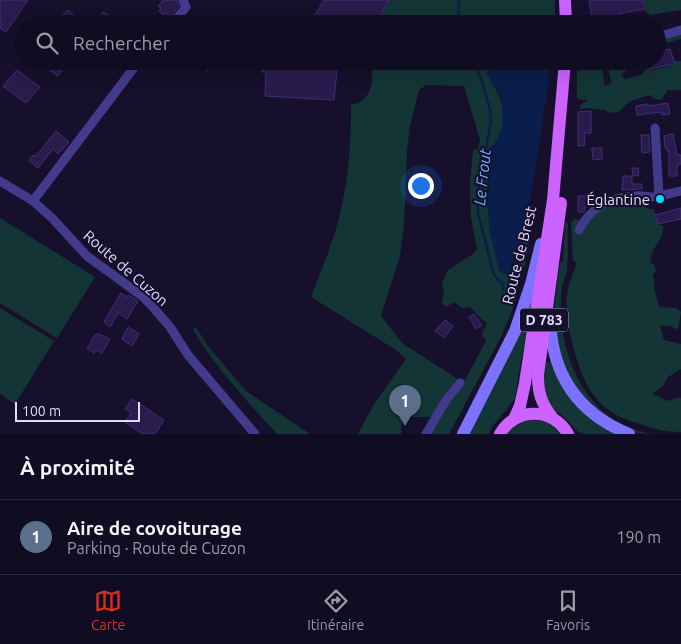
<!DOCTYPE html>
<html lang="fr">
<meta charset="utf-8">
<style>
:root{--surface:#100c21;--page:#1e1a2e;--text:#f1f3f6;--muted:#9c9ba5;--line:#302c3f;--accent:#d93025}
body{margin:0;font-family:Ubuntu,sans-serif;background:var(--page);color:var(--text)}
.scale{position:absolute;left:15px;bottom:12px;width:125px;box-sizing:border-box;padding-left:5px;border:2px solid #e1dbff;border-top:0;font-size:14px;line-height:18px;white-space:nowrap;color:#e1dbff;-webkit-text-stroke:4px #16102c;paint-order:stroke}
.you{position:absolute;left:420px;top:185px;width:18px;height:18px;margin:-12px;border:4px solid #fff;border-radius:50%;background:#1a73e8;box-shadow:0 0 0 8px #1a73e833}
.badge{display:grid;place-items:center;width:32px;height:32px;border-radius:50%;background:var(--accent);color:#fff;font-size:16px;font-weight:700}
.pin{position:absolute;translate:-50% -41px;filter:drop-shadow(0 1px 2px #0008)}
.pin::after{content:'';position:absolute;top:26px;width:18px;height:15px;background:inherit;clip-path:polygon(0 0,100% 0,50% 100%)}
.list{margin:0;padding:0;list-style:none}
h2{display:flex;justify-content:space-between;align-items:center;height:65px;margin:0;padding:0 20px;font-size:21px}
h2 small{font-size:16px;font-weight:400;color:var(--muted)}
.list li{display:grid;grid-template-columns:32px 1fr auto;gap:15px;align-items:center;box-sizing:border-box;height:75px;padding:0 20px;border-top:1px solid var(--line)}
.list b{display:block;font-size:19px;white-space:nowrap}
.list p{margin:0;font-size:16px;white-space:nowrap;color:var(--muted)}
.list em{font-size:16px;font-style:normal;color:var(--muted)}
.icon{flex:none;width:28px;height:28px;fill:none;stroke:currentColor;stroke-width:2;stroke-linecap:round;stroke-linejoin:round}
.map{position:relative;flex:none;width:681px;height:434px;overflow:hidden}
.search{position:absolute;background:var(--surface);box-shadow:0 5px 20px #0002;left:15px;right:15px;top:15px;height:55px;display:flex;align-items:center;gap:12px;box-sizing:border-box;padding:0 18px;border-radius:28px;color:var(--muted);font-size:19px}
.sheet{height:140px;background:var(--surface)}
nav{display:flex;justify-content:space-around;align-items:center;box-sizing:border-box;height:70px;border-top:1px solid var(--line);background:var(--surface);font-size:14px;color:var(--muted)}
nav a{display:grid;justify-items:center;gap:2px}
nav .on{color:var(--accent)}
.map>svg:first-child{display:block}
</style>
<div class="map">
<svg width="681" height="434" viewBox="0 0 681 434">
<rect width="100%" height="100%" fill="#16102c"/>
<!-- green -->
<g fill="#133536">
<path d="M389,0h166v24h-179z"/>
<path d="M644,0h37v10l-31,5 -4,-4z"/>
<path d="M681,31v8l-24,6v-6z"/>
<path d="M371,61h127l-5,6 -2,15c8,11 15,27 12,42 -1,9 -8,18 -13,25l38,57h8l-11,59c-5,10 -6,20 -8,31 -4,14 -10,26 -15,39l-53,99h-19l20,-34 12,-14 24,-45 -4,-7 5,-11 -7,-5 -10,-11 -8,1 -8,-6 -8,5 -4,-3 2,-12 -2,-8 6,-14 25,-16 4,-5 -6,-31 -1,-36 3,-31 5,-3 2,-8 -16,-54 -38,-1 -7,5 -9,35 -3,26 -3,74 -4,31 -19,60 21,27 57,37 -25,37h-32l-1,17h-43l16,-30 32,-45 -10,-9 -85,-53c11,-29 24,-58 30,-88 8,-34 10,-69 10,-104 22,-3 23,-26 20,-44z"/>
<path d="M500,61h54l-7,11 -7,-3 -29,-2z"/>
<path d="M613,61h23l-15,14 4,4 16,-4 7,-8 1,2 5,1 21,-5v-4h6v29h-14l-5,10 -9,-1 -2,-4c-7,2 -17,4 -23,8 -10,7 -6,11 -21,9l-1,-2c-9,0 -18,-3 -26,-1v-4l8,-5 -11,-1v-28l15,-3 10,1 3,17 7,-4 -3,-8v-4l7,-5 -3,-1z"/>
<path d="M641,198l6,11h7l4,16 5,1c1,16 -15,23 -12,37l3,1 2,8 -3,2c1,11 2,23 7,33l16,1 5,4 -3,18 -7,-4h-11l4,14 17,4v25l-13,8 -6,10 -10,7 17,7 7,-3h5v34c-15,0 -27,-3 -41,-8 -8,-3 -17,-5 -25,-10 -24,-13 -35,-41 -41,-65 -5,-17 -9,-36 -7,-53 1,-12 6,-22 10,-33l-4,-3 -2,-37 3,-4 7,1 24,-17z"/>
<path d="M0,218l95,59 -38,61 -57,-35z"/>
<path d="M565,222l3,1c-1,15 1,31 -1,46 0,6 -4,12 -5,18 -6,47 10,102 49,131 11,8 26,12 39,16l-14,-1 -32,-14 -39,-43 -12,-58 6,-50 1,-5 3,-2z"/>
<path d="M529,302l7,2 -15,56 -6,39 -23,28 -3,7h-22z"/>
<path d="M0,308l54,33 -39,63 -15,-10z"/>
<path d="M196,327l11,18 39,46 64,43h-33c-30,-33 -61,-66 -84,-104z"/>
<path d="M546,362h4l8,18 8,12 55,42h-36l-7,-2 -14,-15 -15,-11 -3,-6 -2,-23z"/>
<path d="M528,420c14,0 23,2 32,14h-53l8,-9z"/>
</g>
<!-- water -->
<path fill="#0a1e4c" d="M511,67l29,2 7,3 2,8 -21,135 -12,53 -8,7 -9,-4 -10,-42 -2,-36 3,-44 7,-10 6,-15 -1,-21 -4,-12 -7,-9 -5,-11z"/>
<g fill="none" stroke-linecap="round" stroke-linejoin="round">
<!-- stream -->
<g stroke="#0a1e4c" stroke-width="2.5">
<path d="M459,0l-1,14 4,10"/>
<path d="M472,61l9,17 9,32 1,12 -13,66v25l16,62 9,9v6"/>
</g>
</g>
<!-- building -->
<g fill="#281c4d" stroke="#402e7a">
<path d="M0,0h28l-22,32 -6,-4z"/>
<path d="M163,0h14l2,6 -11,13 -9,-8 2,-3 -3,-2z"/>
<path d="M324,0h65l-14,24h-65z"/>
<path d="M589,0h54l2,9 -24,4 2,11h-30z"/>
<path d="M67,10l18,14h-29z"/>
<path d="M103,12l22,12h-19l-7,-4z"/>
<path d="M670,49l5,15 -25,5 -2,-8h9v-9z"/>
<path d="M37,61h31l-10,15z"/>
<path d="M196,61h19l-8,10z"/>
<path d="M262,61h76l-4,39 -69,-4 1,-24h-4z"/>
<path d="M17,70l23,17 -14,16 -23,-17z"/>
<path d="M668,103l2,11 -8,1 -1,-3 -24,3 -1,-9 12,-2v2z"/>
<path d="M591,111v22h-7l1,12 -7,1v-34z"/>
<path d="M56,131l13,11 -11,12 -5,-5 -15,19 -9,-7 4,-6 2,1 5,-5z"/>
<path d="M673,134l4,21h4v9l-4,1v11h-8v-25h-2v-4l-2,1 -1,-12z"/>
<path d="M641,135h8l1,17 -8,1z"/>
<path d="M592,148h10v11l-9,1z"/>
<path d="M632,168h6l1,7 -6,1z"/>
<path d="M623,176h9v8h10v5l-20,1z"/>
<path d="M578,196h10l-1,11h-2l-1,5h-6z"/>
<path d="M681,208v11l-23,5 -3,-9z"/>
<path d="M121,293l6,4 1,-2 10,6 -11,18 -9,-6 -8,14 -6,-5z"/>
<path d="M474,314l8,11 -6,4 -7,-12z"/>
<path d="M445,320l8,6 -9,12 -9,-7z"/>
<path d="M128,327l11,7 -7,12 -10,-7z"/>
<path d="M98,334l12,5 -8,14 -6,-3 -2,3 -7,-4 8,-14z"/>
<path d="M132,399l32,21 -9,14h-12l-18,-12 6,-9 -6,-4z"/>
</g>
<g fill="none" stroke-linecap="round" stroke-linejoin="round">
<!-- minor -->
<g stroke="#423b8c" stroke-width="9">
<path d="M172,24l14,-17 -3,-7"/>
<path d="M657,37l24,-7"/>
<path d="M564,65l23,-4"/>
<path d="M655,128l4,68"/>
<path d="M0,181l33,20 19,17 35,38 55,40 10,10 18,21 18,28 67,79"/>
<path d="M33,201l106,-140"/>
<path d="M579,230c12,-23 30,-33 56,-34 6,-1 13,1 19,1 9,-1 18,-4 27,-6"/>
<path d="M426,434l20,-34 14,-17"/>
</g>
<!-- secondary -->
<g stroke="#7c72ff" stroke-width="12">
<path d="M550,314c0,57 25,98 79,120"/>
<path d="M463,434l52,-103 16,-47 10,-40"/>
</g>
<!-- primary -->
<g stroke="#cc62ff" stroke-width="12">
<path d="M565,0l1,24"/>
<path d="M552,417c-11,-14 -14,-24 -14,-42l23,-172"/>
<path d="M514,419l6,-13 5,-23 28,-183 12,-139"/>
<path d="M500,434c15,-27 53,-27 68,0"/>
</g>
</g>
<!-- markers -->
<circle fill="#07daff" stroke="#16102c" stroke-width="2" cx="660" cy="199" r="5"/>
<g text-anchor="middle" dominant-baseline="central" stroke-width="4.5" stroke-linejoin="round" paint-order="stroke">
<!-- shield labels -->
<rect fill="#16102c" stroke="#a49ec0" stroke-width="1" x="520" y="308.5" width="48" height="23" rx="4"/>
<g font-size="14" font-weight="bold" fill="#e1dbff">
<text x="544" y="320">D 783</text>
</g>
<!-- poi labels -->
<g font-size="15" fill="#e1dbff" stroke="#16102c" text-anchor="end">
<text x="650" y="199">Églantine</text>
</g>
<!-- street labels -->
<g font-size="15" fill="#e1dbff" stroke="#16102c">
<text transform="translate(519 255) rotate(-76)">Route de Brest</text>
<text transform="translate(126 268) rotate(41)">Route de Cuzon</text>
</g>
<!-- water labels -->
<g font-size="16" font-style="italic" fill="#69b2ff" stroke="#16102c">
<text transform="translate(482 177) rotate(-84)">Le Frout</text>
</g>
</g>
</svg>
<div class="scale">100 m</div>
<div class="you"></div>
<div class="pin badge" style="left:405px;top:426px;background:#5c6f8a">1</div>
<div class="search"><svg class="icon" aria-label="search" viewBox="0 0 24 24"><circle cx="10" cy="10" r="6"/><path d="M15 15l6 6"/></svg>Rechercher</div>
</div>
<section class="sheet">
<h2>À proximité<small></small></h2>
<ul class="list">
<li><span class="badge" style="background:#5c6f8a">1</span><div><b>Aire de covoiturage</b><p>Parking · Route de Cuzon</p></div><em>190 m</em></li>
</ul>
</section>
<nav>
<a class="on"><svg class="icon" aria-label="map" viewBox="0 0 24 24"><path d="M3 6l6-2 6 2 6-2v14l-6 2-6-2-6 2zM9 4v14M15 6v14"/></svg>Carte</a>
<a><svg class="icon" aria-label="directions" viewBox="0 0 24 24"><path d="M12 3l9 9-9 9-9-9zM9 14v-3h6M13 9l2 2-2 2"/></svg>Itinéraire</a>
<a><svg class="icon" aria-label="saved" viewBox="0 0 24 24"><path d="M7 4h10v16l-5-4-5 4z"/></svg>Favoris</a>
</nav>
